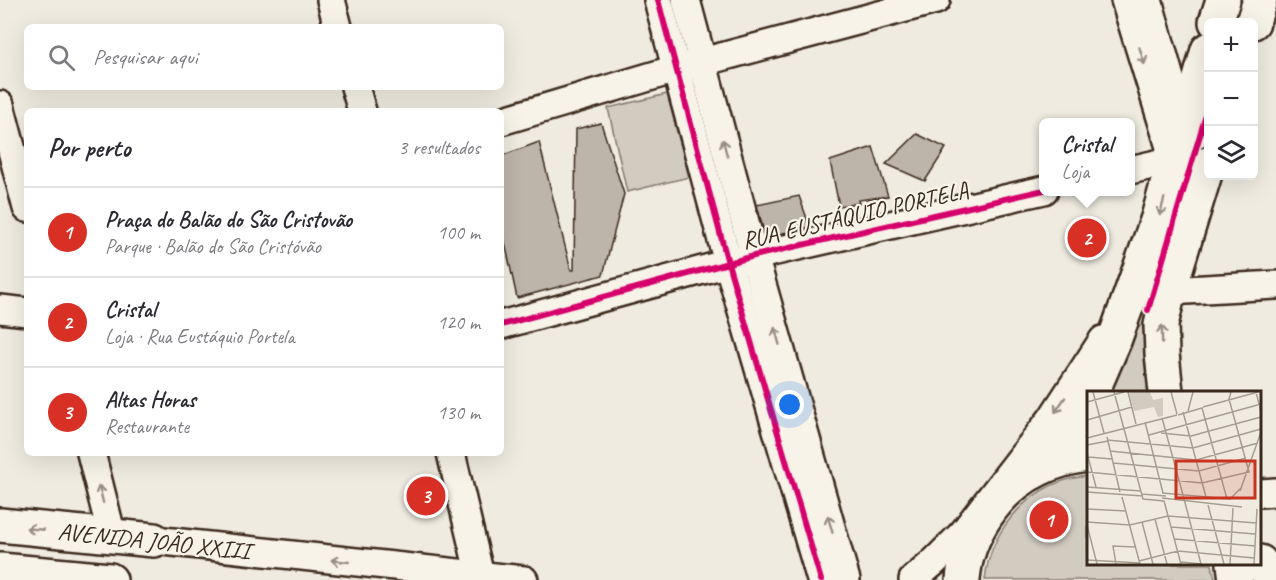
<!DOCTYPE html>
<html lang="pt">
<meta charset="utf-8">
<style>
:root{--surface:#fff;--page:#f2f2f3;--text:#2b2b33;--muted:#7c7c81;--line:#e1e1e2;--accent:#d93025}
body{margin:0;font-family:Caveat,sans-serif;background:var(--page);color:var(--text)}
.controls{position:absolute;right:18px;top:18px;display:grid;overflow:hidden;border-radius:9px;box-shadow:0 6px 24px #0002}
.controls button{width:54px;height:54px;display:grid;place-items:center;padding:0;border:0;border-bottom:2px solid var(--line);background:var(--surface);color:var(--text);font:30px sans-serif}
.you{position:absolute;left:790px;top:405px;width:21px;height:21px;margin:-15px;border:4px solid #fff;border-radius:50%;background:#1a73e8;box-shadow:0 0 0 9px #1a73e833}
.badge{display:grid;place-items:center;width:39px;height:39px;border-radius:50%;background:var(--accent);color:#fff;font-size:20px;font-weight:700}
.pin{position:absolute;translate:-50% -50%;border:3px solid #fff;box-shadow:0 2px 6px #0006}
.popup{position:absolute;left:1039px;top:118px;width:96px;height:78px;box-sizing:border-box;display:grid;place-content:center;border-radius:9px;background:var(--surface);filter:drop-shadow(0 2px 4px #0005);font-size:20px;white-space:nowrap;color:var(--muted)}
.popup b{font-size:22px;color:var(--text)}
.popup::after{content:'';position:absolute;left:50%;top:100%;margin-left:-12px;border:12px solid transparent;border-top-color:var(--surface)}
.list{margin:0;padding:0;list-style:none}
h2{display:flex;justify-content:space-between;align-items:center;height:78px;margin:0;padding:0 24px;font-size:26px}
h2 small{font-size:20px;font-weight:400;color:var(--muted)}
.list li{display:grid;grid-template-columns:39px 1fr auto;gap:18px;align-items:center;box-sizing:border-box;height:90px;padding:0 24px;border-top:2px solid var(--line)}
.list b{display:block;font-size:22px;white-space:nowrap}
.list p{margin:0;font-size:20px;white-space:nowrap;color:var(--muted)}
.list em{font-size:20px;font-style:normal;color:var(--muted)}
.icon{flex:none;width:33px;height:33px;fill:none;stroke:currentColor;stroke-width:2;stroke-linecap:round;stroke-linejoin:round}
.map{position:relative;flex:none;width:1276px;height:580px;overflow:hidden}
.search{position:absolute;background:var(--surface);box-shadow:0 6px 24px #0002;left:24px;top:24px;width:480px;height:66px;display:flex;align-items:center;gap:15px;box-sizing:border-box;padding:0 21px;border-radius:9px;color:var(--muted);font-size:22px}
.panel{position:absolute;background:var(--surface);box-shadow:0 6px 24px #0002;left:24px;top:108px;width:480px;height:348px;border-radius:9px}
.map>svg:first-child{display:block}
</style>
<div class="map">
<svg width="1276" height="580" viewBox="0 0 1276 580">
<rect width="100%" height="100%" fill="#efebe0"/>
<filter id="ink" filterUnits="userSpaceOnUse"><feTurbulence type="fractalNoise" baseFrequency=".0167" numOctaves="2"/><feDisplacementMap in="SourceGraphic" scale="12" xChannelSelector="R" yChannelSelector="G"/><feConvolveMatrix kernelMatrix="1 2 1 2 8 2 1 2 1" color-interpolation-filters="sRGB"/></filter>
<g filter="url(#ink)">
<!-- green -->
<g fill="#d1cbc0" stroke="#867a6f" stroke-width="1.5">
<path d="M667,94l22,83 -62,15 -19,-84z"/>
<path d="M1143,323l8,69h-51l21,-43z"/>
<path d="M1088,476v88h124l3,16h-230c5,-53 49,-100 103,-104z"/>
</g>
<!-- building -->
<g fill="#bdb5aa" stroke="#3b2a1e" stroke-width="1.5">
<path d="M601,123l23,71 -21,81 -86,23 -16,-74v-68l38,-14 32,128h3l2,-141z"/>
<path d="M917,134l29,14 -21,33 -39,-17z"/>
<path d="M873,147l15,49 -30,4 1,3 -20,3 -9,-45z"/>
<path d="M799,196l11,31 -45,10 -8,-32z"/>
</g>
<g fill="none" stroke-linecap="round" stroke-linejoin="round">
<defs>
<g id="minor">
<path d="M331,0l7,27"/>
<path d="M658,0l70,263 93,317"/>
<path d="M686,0l68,256 92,324"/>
<path d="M1125,0l49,160 -44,10"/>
<path d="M1148,0l37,132"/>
<path d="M355,87l7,24"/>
<path d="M0,105l27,103"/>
<path d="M501,121l175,-52 260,-69"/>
<path d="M1169,291l107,-6"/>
<path d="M0,309l27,3"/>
<path d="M501,325l253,-69 290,-66"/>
<path d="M91,453l21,83"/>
<path d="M451,453l29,123"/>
<path d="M1260,493l16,-1"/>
<path d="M154,540l370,40"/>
<path d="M913,580l21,-18 29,-29 89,-115 51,-78"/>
</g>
<g id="major">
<path d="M1216,22l7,-22"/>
<path d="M1253,22l7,-22"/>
<path d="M1092,392l22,-51 44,-123 16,-58 11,-28 23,-82"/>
<path d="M1166,392l-4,-38 -1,-29 8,-34 39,-127"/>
<path d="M1037,469c19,-22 38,-44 51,-70"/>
<path d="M0,525l154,15"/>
<path d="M1260,562l14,18"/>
<path d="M1234,564l2,16"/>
<path d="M0,570l110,10"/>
<path d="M963,580c3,-45 35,-92 76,-111 16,-8 32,-12 49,-14"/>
</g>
</defs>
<!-- minor casing -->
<use href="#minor" stroke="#3b2a1e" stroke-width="32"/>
<!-- major casing -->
<use href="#major" stroke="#3b2a1e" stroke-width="38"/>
<!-- minor -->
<use href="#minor" stroke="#f7f3e8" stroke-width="27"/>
<!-- major -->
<use href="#major" stroke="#f7f3e8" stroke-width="33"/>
<defs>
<g id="cycleway">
<path d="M658,0l70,263 93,317"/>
<path d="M1148,310l60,-202"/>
<path d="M501,325l253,-69 290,-66"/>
</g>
</defs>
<!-- cycleway casing -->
<use href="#cycleway" stroke="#f7f3e8" stroke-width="10"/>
<!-- cycleway -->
<use href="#cycleway" stroke="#d6006c" stroke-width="6"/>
</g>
<!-- one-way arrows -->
<defs><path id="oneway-shaft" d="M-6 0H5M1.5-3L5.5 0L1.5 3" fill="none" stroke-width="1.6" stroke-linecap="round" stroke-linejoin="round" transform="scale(1.5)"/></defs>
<g stroke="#998e83">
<use href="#oneway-shaft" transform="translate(1142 56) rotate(73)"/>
<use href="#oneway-shaft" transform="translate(725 148) rotate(-105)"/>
<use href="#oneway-shaft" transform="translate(1162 207) rotate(105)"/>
<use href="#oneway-shaft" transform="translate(1162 334) rotate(-91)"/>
<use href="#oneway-shaft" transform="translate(777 336) rotate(-106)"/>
<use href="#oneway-shaft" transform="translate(1060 405) rotate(124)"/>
<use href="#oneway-shaft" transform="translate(101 494) rotate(-104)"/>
<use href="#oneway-shaft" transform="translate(830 524) rotate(-106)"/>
<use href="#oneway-shaft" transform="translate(35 529) rotate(-175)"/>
<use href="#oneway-shaft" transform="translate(340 561) rotate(-174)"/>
</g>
</g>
<g text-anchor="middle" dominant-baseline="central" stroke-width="4.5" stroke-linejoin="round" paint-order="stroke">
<!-- street labels -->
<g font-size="24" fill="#3b2a1e" stroke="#f7f3e8">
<text transform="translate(855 215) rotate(-13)">RUA EUSTÁQUIO PORTELA</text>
<text transform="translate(154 541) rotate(6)">AVENIDA JOÃO XXIII</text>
</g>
</g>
<!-- overview -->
<g transform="translate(1087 391)">
<rect width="174" height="174" fill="#efebe0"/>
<path d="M42,1h21l3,8 10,-2v18l-5,1 -4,-10 -20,4z" fill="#d1cbc0"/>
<path fill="none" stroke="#a79e92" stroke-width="1.5" d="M6,1l11,41M27,1l29,107 21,2 17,63M41,1l8,32M84,1l6,22M169,1l5,20M0,11l37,-10M116,16l55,-15M101,20l5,-19M96,21l23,85M91,24l24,-7 25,91M75,27l21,77M0,29l45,-13M58,31l18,71M74,42l30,3 70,-19M62,44l112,-31M20,46l13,55M0,47l90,-23M20,49l86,8 68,-19M0,54l21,-4M23,60l86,9 62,-17M0,62l9,34M1,66l24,2M26,72l86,8 47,-13M0,81l115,11 47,-11 -20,-73 2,-7M0,96l54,4M153,100l21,-59M0,101l56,4M75,102l23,2M54,103l25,2M96,104l18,69M98,104l45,4 11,-11M35,106l18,67M75,107l80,9M121,114l16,59M0,118l39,2M68,128l12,45M0,131l43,3 38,-9 88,7M55,131l11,42M0,134l10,39M84,136l84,7M88,148l80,7M0,169l53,3M52,170l39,-10 76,7M94,171l21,2M29,173l-3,-18 22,1M143,173l3,-56M167,173l3,-55"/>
<path fill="#c8321e" fill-opacity="0.15" stroke="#c8321e" stroke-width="3" d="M89,70h79v37h-79z"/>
<rect width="174" height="174" fill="none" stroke="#3b2a1e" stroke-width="3"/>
</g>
</svg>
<div class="controls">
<button>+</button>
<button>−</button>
<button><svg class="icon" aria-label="layers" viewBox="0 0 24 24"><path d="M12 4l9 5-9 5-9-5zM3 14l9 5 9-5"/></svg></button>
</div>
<div class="you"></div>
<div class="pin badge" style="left:1049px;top:520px">1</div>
<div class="pin badge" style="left:1087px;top:238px">2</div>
<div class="popup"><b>Cristal</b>Loja</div>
<div class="pin badge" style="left:426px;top:496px">3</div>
<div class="search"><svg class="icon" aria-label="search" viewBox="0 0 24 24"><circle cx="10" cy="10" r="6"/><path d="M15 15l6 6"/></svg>Pesquisar aqui</div>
<section class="panel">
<h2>Por perto<small>3 resultados</small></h2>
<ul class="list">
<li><span class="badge">1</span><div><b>Praça do Balão do São Cristovão</b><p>Parque · Balão do São Cristóvão</p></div><em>100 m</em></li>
<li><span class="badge">2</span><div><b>Cristal</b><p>Loja · Rua Eustáquio Portela</p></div><em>120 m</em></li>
<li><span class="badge">3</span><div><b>Altas Horas</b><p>Restaurante</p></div><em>130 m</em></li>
</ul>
</section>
</div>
